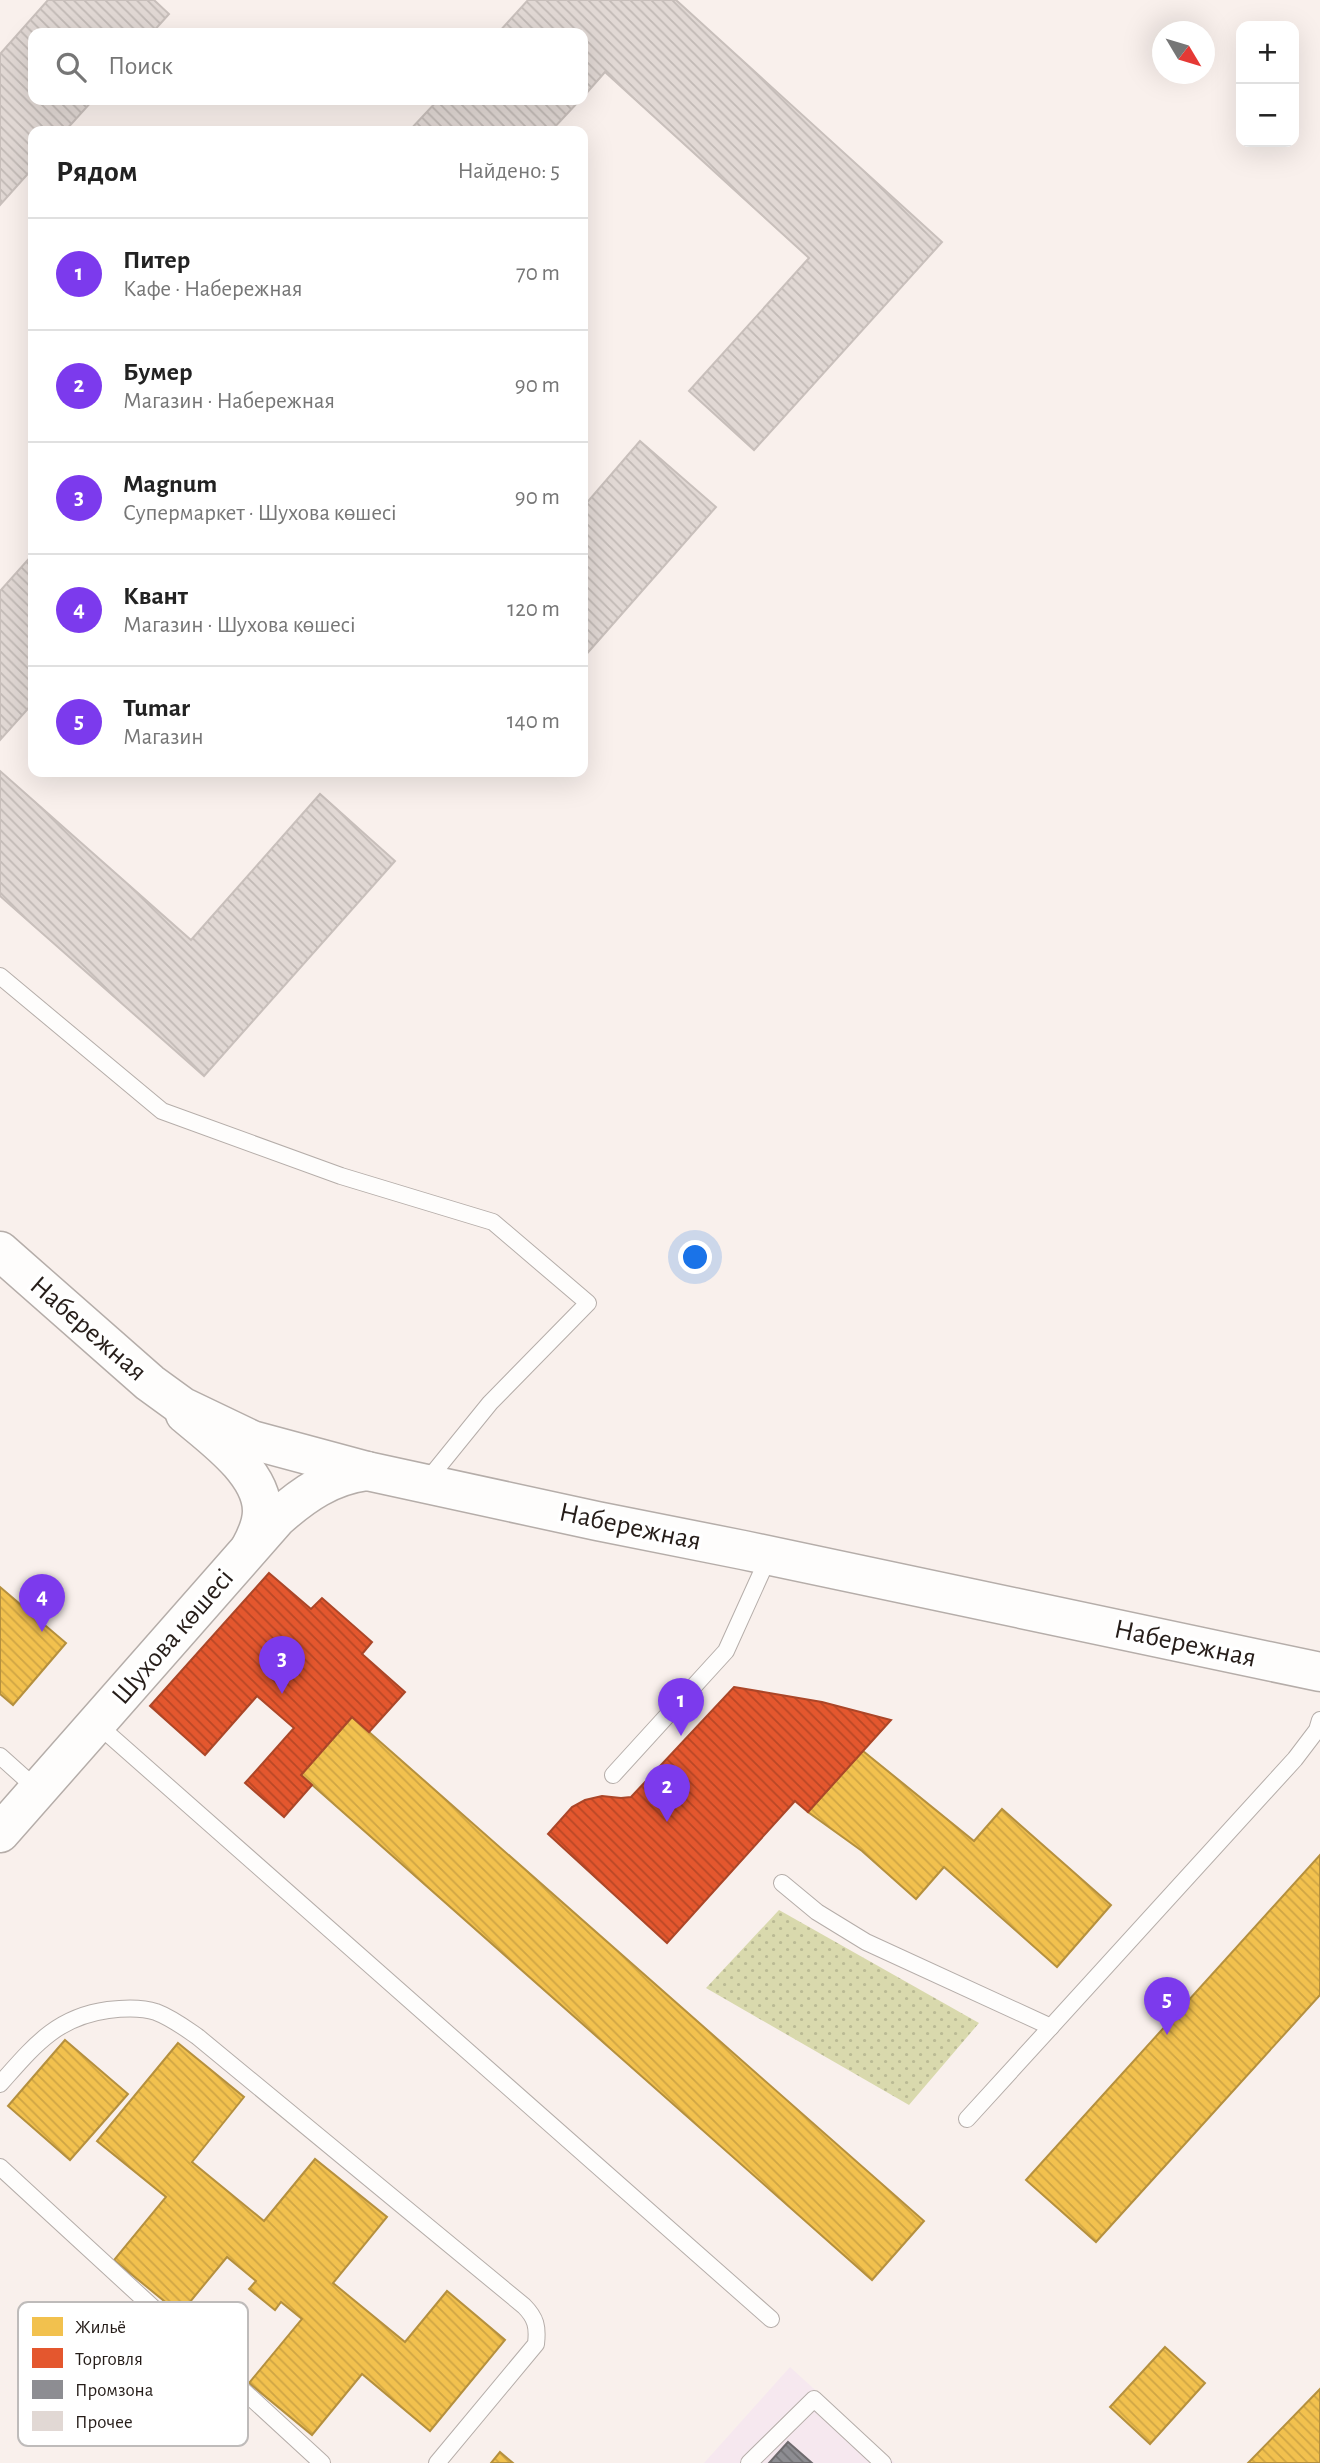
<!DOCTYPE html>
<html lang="ru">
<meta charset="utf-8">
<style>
:root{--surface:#fff;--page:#f2f2f2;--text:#222;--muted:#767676;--line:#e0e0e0;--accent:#7c3aed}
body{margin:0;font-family:"Alegreya Sans",sans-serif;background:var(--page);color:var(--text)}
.controls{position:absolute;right:21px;top:21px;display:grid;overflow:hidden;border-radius:14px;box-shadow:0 7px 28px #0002}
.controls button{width:63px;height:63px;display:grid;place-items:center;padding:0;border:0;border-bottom:2px solid var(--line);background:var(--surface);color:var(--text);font:35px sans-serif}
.compass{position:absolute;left:1152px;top:21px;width:63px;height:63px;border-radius:50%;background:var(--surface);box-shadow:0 7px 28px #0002;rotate:128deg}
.you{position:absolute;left:696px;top:1258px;width:24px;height:24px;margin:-18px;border:5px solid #fff;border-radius:50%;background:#1a73e8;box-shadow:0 0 0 10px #1a73e833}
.badge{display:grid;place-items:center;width:46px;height:46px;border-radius:50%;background:var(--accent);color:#fff;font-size:23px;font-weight:700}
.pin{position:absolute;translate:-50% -58px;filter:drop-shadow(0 2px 4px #0008)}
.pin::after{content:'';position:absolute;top:37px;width:24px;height:21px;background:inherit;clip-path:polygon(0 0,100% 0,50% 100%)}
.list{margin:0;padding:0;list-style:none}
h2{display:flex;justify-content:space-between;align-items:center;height:91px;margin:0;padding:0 28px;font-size:30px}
h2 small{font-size:23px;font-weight:400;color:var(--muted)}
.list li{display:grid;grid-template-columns:46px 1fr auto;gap:21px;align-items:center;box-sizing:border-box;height:112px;padding:0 28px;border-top:2px solid var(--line)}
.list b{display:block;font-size:26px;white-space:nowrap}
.list p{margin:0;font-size:23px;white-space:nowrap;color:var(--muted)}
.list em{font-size:23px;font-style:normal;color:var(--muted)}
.icon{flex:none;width:38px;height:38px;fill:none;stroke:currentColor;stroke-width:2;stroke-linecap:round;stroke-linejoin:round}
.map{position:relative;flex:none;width:1320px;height:2463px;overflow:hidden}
.search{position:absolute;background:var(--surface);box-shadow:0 7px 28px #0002;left:28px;top:28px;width:560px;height:77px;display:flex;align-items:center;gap:18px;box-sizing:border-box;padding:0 24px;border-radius:14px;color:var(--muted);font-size:26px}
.panel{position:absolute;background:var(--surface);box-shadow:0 7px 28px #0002;left:28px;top:126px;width:560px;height:651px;border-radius:14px}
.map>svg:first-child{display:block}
</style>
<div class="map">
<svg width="1320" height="2463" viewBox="0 0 1320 2463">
<defs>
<pattern id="green-dots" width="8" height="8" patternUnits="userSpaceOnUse" patternTransform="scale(1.75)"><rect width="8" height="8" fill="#d9d9ad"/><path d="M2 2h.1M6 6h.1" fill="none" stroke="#baba94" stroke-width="1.8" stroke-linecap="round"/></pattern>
<pattern id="homes-back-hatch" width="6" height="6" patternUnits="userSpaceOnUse" patternTransform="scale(1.75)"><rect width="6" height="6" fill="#f2c14e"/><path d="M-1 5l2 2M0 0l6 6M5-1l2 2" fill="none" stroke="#cfa544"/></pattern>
<pattern id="shops-back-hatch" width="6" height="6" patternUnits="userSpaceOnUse" patternTransform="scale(1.75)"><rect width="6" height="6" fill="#e4572e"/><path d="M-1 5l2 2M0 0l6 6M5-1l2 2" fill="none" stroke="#b94726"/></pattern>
<pattern id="industry-back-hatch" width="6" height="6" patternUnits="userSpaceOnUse" patternTransform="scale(1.75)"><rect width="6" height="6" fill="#8d8d92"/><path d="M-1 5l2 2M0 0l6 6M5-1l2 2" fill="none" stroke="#737376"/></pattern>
<pattern id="building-back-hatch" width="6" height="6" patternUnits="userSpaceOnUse" patternTransform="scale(1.75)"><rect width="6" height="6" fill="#e1d8d4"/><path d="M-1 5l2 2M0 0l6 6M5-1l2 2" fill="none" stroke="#c1b9b5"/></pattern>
</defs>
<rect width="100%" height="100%" fill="#f9f0ec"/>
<!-- industrial -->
<path fill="#f6e8ef" d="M790,2367l105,96h-191z"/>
<!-- green -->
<path fill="url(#green-dots)" d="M779,1910l200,113 -70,82 -203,-117z"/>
<!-- homes -->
<g fill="url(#homes-back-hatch)" stroke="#b5903e" stroke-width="2">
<path d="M0,1587l66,56 -53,62 -13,-11z"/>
<path d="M352,1717l572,504 -52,59 -571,-505z"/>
<path d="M863,1751l111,90 28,-32 109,96 -54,62 -113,-100 -28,32 -54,-48 -54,-39z"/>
<path d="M1320,1855v140l-224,247 -70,-62z"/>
<path d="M65,2040l63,54 -58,66 -62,-54z"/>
<path d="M178,2043l66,54 -52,65 72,59 51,-62 72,58 -54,66 72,59 42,-51 58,49 -75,91 -68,-57 -50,61 -63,-52 53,-64 -21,-17 -6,8 -26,-21 7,-8 -29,-24 -47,57 -66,-54 52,-63 -69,-56z"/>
<path d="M1165,2347l40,36 -55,61 -40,-37z"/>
<path d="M1320,2389v74h-72z"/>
<path d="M500,2452l13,11h-22z"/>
</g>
<!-- shops -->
<g fill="url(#shops-back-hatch)" stroke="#ab4628" stroke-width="2">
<path d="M269,1573l42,36 11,-11 50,44 -10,12 43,38 -36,40 -17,-15 -51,58 11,10 -28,32 -39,-34 49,-55 -37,-32 -52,59 -55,-49z"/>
<path d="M734,1687l88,15 69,18 -83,92 -13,-11 -128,142 -119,-109 24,-27 13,-7 17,-4 19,2 10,-1z"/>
</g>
<!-- industry -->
<path fill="url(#industry-back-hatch)" stroke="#6e6b6e" stroke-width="2" d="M788,2442l24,21h-43z"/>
<!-- building -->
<g fill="url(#building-back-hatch)" stroke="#c8bfbb" stroke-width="2">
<path d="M48,0h106l15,14 -17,19h-119v67h60l-28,31h-32v37l-33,37v-151z"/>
<path d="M528,0h148l266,242 -188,208 -65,-59 120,-133 -204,-186 -22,25v-64h-85z"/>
<path d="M438,100h142l-29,31h-142z"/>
<path d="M640,441l76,66 -133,151v-151z"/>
<path d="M33,554v149l-33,37v-149z"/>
<path d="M0,771l191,169 129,-146 75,67 -191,215 -204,-180z"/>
</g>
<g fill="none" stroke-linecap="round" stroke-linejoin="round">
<defs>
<g id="service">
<path d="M0,976l162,135 179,65 152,46 95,81 -98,100 -64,79"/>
<path d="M97,1724l674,595"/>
<path d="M0,1756l38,34"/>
<path d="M613,1775l113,-124 43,-95"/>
<path d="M782,1883l35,29 49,30 185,85"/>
<path d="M0,2084c33,-37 56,-67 108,-74 16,-2 33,-3 48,2 16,6 29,16 42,25l326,269c12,12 14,21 12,38l-99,119"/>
<path d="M967,2119l328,-360 22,-29 3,-10"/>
<path d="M0,2167l322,296"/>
<path d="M749,2463l65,-64 69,64"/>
</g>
<g id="tertiary">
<path d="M185,1414c27,23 77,58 77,97 0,13 -6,26 -12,37"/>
<path d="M0,1833l277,-315c27,-24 53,-42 90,-47"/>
</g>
<path id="primary" d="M0,1251l150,132 33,24 69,33 115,31 230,50 146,29 577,122"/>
</defs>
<!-- service casing -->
<use href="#service" stroke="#b5ada9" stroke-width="18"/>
<!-- tertiary casing -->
<use href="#tertiary" stroke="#b5ada9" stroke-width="41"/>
<!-- primary casing -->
<use href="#primary" stroke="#b5ada9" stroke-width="41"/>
<!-- service -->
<use href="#service" stroke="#fefdfc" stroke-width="16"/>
<!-- tertiary -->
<use href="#tertiary" stroke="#fefdfc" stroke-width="38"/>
<!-- primary -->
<use href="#primary" stroke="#fefdfc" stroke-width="38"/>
</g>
<g text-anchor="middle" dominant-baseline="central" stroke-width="7" stroke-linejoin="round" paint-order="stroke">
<!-- street labels -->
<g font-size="28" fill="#261d19" stroke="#fff">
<text transform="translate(88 1329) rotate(41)">Набережная</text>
<text transform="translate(630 1527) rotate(12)">Набережная</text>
<text transform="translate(173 1637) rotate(-49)">Шухова көшесі</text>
<text transform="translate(1185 1644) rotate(12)">Набережная</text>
</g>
</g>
<!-- legend -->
<rect x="18" y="2302" width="230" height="144" rx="10" fill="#fff" stroke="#bebbba" stroke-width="2"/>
<rect x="32" y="2317" width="31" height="19" fill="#f2c14e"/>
<rect x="32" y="2348" width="31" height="20" fill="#e4572e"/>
<rect x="32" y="2380" width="31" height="19" fill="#8d8d92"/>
<rect x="32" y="2411" width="31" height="20" fill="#e1d8d4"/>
<g font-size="19" fill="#261d19">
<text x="75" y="2333">Жильё</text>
<text x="75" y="2365">Торговля</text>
<text x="75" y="2396">Промзона</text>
<text x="75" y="2428">Прочее</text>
</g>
</svg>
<div class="controls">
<button>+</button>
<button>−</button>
</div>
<svg class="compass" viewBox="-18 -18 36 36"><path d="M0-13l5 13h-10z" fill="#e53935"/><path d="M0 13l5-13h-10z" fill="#767676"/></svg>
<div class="you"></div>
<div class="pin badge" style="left:681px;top:1736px">1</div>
<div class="pin badge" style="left:667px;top:1822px">2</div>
<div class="pin badge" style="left:282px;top:1694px">3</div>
<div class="pin badge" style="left:42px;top:1632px">4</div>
<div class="pin badge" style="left:1167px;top:2035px">5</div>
<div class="search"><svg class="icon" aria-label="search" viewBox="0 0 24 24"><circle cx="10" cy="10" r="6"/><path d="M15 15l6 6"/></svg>Поиск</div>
<section class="panel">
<h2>Рядом<small>Найдено: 5</small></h2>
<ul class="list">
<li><span class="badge">1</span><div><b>Питер</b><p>Кафе · Набережная</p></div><em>70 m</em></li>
<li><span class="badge">2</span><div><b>Бумер</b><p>Магазин · Набережная</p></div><em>90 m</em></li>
<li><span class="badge">3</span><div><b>Magnum</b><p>Супермаркет · Шухова көшесі</p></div><em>90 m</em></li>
<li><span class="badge">4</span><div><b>Квант</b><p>Магазин · Шухова көшесі</p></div><em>120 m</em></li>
<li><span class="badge">5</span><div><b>Tumar</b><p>Магазин</p></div><em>140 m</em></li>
</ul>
</section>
</div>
